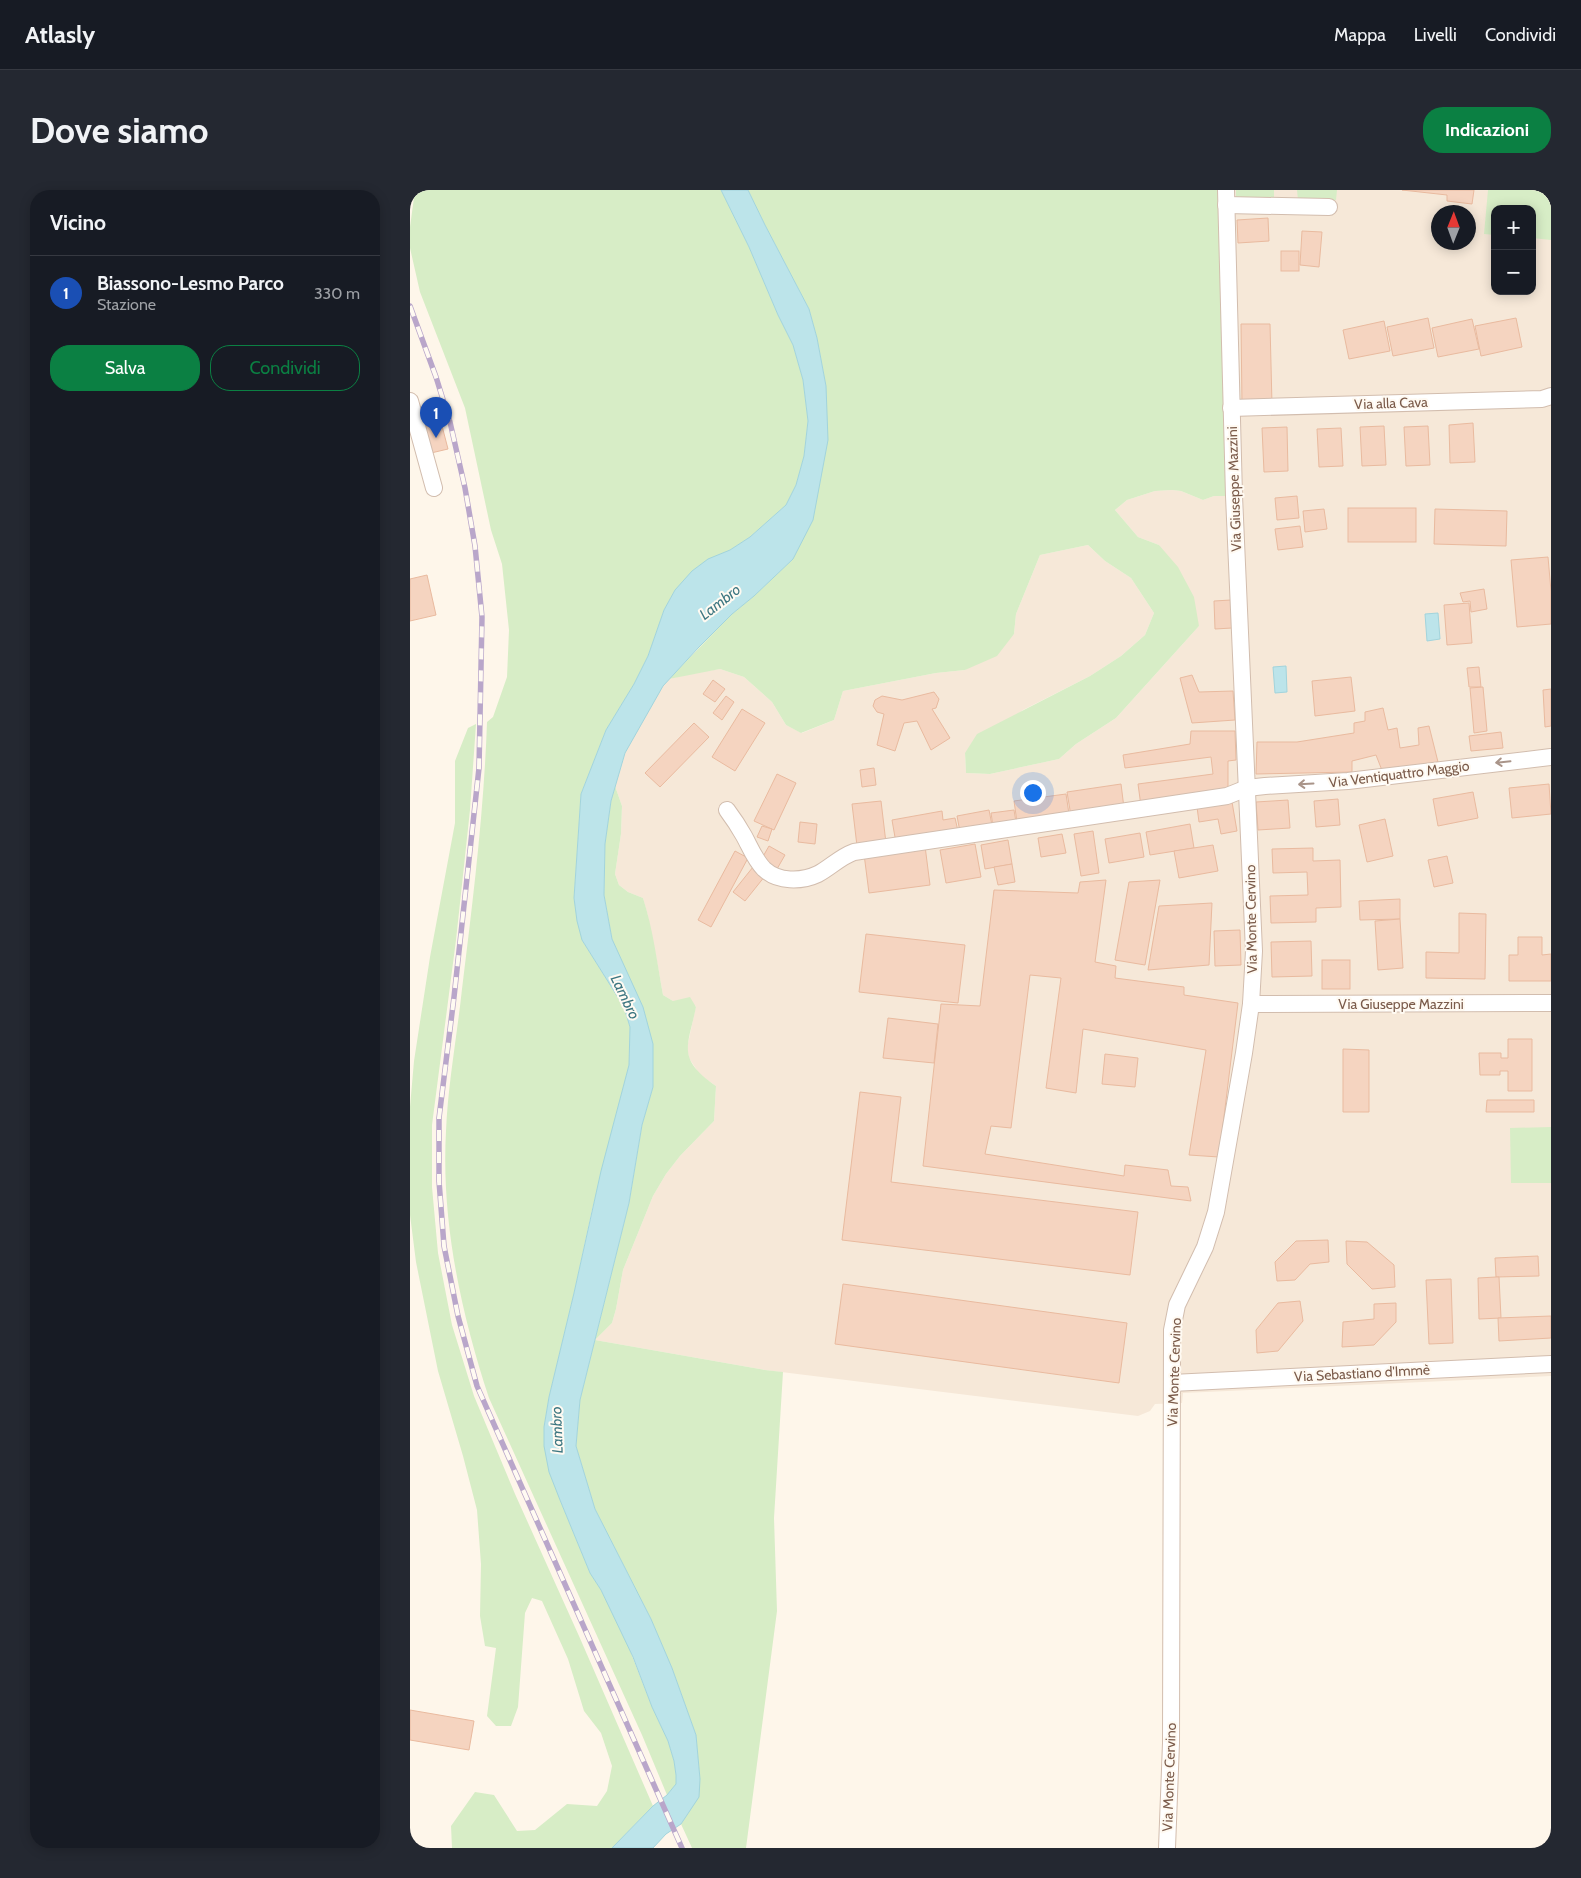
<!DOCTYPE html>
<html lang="it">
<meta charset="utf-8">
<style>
:root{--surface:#171b24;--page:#242831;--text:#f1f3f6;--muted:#9ea1a6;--line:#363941;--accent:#0b8043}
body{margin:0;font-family:Cabin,sans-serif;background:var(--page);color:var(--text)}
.controls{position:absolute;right:15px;top:15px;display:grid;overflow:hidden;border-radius:10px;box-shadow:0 2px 12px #0003}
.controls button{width:45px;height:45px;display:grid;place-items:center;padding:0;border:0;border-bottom:1px solid var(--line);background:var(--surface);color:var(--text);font:25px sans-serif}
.compass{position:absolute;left:1021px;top:15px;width:45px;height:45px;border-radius:50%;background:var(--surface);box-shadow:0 2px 12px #0003;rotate:1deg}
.you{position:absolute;left:622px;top:602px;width:18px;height:18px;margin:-12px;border:4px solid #fff;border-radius:50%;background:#1a73e8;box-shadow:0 0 0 8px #1a73e833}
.badge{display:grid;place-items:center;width:32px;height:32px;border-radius:50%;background:var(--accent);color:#fff;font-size:16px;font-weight:700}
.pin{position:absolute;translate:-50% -41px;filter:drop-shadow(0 1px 2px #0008)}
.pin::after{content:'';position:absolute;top:26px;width:18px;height:15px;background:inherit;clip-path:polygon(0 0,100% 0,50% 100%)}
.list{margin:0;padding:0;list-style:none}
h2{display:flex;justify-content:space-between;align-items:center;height:65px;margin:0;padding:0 20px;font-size:21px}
h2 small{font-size:16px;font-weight:400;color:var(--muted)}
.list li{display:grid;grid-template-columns:32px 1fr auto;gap:15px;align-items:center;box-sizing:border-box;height:75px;padding:0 20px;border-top:1px solid var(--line)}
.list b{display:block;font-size:19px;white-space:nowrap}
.list p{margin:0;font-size:16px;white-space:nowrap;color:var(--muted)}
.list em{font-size:16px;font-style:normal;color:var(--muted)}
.actions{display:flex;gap:10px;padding:15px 20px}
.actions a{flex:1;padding:11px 0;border:1px solid var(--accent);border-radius:20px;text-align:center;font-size:18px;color:var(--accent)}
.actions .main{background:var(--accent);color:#fff}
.map{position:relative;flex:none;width:1141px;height:1658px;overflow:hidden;border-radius:20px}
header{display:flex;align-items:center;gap:30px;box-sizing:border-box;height:70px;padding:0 25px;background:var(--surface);border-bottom:1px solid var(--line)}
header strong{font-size:24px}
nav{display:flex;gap:28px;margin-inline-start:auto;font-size:18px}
.intro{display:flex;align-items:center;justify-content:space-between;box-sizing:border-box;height:120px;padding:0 30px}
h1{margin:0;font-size:35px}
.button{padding:12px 22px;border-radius:20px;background:var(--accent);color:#fff;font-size:18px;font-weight:700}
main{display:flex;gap:30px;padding:0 30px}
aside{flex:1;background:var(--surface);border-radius:20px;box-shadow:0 2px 12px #0003}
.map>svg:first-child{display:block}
</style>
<header>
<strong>Atlasly</strong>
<nav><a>Mappa</a><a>Livelli</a><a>Condividi</a></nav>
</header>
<div class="intro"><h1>Dove siamo</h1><a class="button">Indicazioni</a></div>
<main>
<aside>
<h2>Vicino<small></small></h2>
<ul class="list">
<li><span class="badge" style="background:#1a4fb4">1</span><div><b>Biassono-Lesmo Parco</b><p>Stazione</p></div><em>330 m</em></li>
</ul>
<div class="actions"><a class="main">Salva</a><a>Condividi</a></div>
</aside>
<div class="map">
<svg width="1141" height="1658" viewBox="0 0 1141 1658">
<rect width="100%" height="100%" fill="#fef6ea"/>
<!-- residential -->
<path fill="#f6e8d8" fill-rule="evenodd" d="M816,0h325v1186l-368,17 -1,10 -27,1 -5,7 -12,5 -373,-46 -170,-30 17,-17 4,-14 7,-39 30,-74 13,-22 14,-18 34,-35 2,-35 -16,-11 -11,-17 -2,-10 9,-42 -23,-5 -10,-6 -7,-39 -7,-30 -1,-10 -5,-18 -15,-6 -9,-7 -4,-11 6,-40 1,-28 -7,-20 10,-33 16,-30 22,-37 6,-7 24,-6 27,-4 24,8 28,25 14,23 16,8 32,-13 9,-29 93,-18 29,-3 49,-36 2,-20 24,-59 48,-10 17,16 26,17 23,35 -9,22 -24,21 -31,20 -67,34 -58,43 1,20 24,1 69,-15 17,-15 40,-26 83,-92 -40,-81 -21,-8 -23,-27 12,-10 28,-9 17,-1 9,1 22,9 11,-4zM1085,19h37v82h-37zM1028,22h30v30h-30z"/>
<!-- green -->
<g fill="#d7edc6">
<path d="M5,0h306l28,57 29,68 15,30 10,35 5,41 -4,35 -8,29 -10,20 -36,32 -20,13 -55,40 -11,20 -16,46 -14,28 -28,46 -25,64 -7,104 8,42 42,67 6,20 -1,38 -37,145 -18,83 -25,104 -5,30 16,73 30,73 11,17 26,53 25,64 16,34 6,20 2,14v9l-9,11 -25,-60 -153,-337c-28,-85 -48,-176 -43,-267 2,-47 11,-95 16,-142 11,-89 22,-178 25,-267l6,-5 14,-40 2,-47 -7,-66 -11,-34 -26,-122 -45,-116 -10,-44v-21z"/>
<path d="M338,0h478l8,306h-20l-11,4 -22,-9 -9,-1 -17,1 -28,9 -12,10 23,27 21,8 19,22 16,30 5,29 -83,92 -40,26 -17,15 -69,15 -24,-1 -1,-20 12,-19 113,-58 31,-20 24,-21 9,-22 -23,-35 -26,-17 -17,-16 -48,10 -24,59 -2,20 -17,22 -32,14 -29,3 -93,18 -9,29 -33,13 -15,-8 -14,-23 -28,-25 -24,-8 -51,10 63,-65 22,-18 39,-37 33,-173 -9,-48 -8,-29 -44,-84z"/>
<rect x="826" y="0" width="38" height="9"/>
<path d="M887,0h40l-1,10h-38z"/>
<path d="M1078,0h63v50l-19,-2v-29h-37v26l-11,-1z"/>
<path d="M66,534l-6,86 -14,130 -24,185v62l6,66 14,72 22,71 41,98 64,142 74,170 -41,42h-160l-1,-22 24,-34 19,3 23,36 18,-1 32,-26 30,2 10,-15 5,-25 -11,-33 -17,-22 -16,-52 -26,-58 -10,-3 -7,15 -7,94 -7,19h-15l-9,-10 9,-68 -11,-2 -5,-30 1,-52 -4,-54 -14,-54 -25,-85 -22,-109 -6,-47v-108l4,-46 16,-104 25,-134v-62l13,-33z"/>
<path d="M205,596l7,20 -1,28 -6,40 4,11 9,7 15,6c10,31 14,64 20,97l10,6 17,-4 6,10c-8,40 -20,51 20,79l-2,35 -34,35 -14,18 -13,22 -30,74 -7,39 -4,14 -17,17 170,30 18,2 -9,146 3,93 -31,237h-54l-11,-24 8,-12 11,-33 -4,-44 -24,-67 -21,-49 -56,-110 -19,-63 4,-46 49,-197 13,-78 11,-38 -28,-118 -13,-30 -8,-44 1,-51 6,-43z"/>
<path d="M1141,937v56h-40l-1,-55z"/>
</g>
<!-- water -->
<g fill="#bce4ea" stroke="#a2d4dc">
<path d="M311,0h27l17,35 44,84 8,29 9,48 2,54 -15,80 -20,39 -39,37 -22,18 -33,33 -36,39 -38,67 -14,48 -6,43 -1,51 8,44 31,68 10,37v43l-11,38 -13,78 -49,197 -4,46 19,63 56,110 21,49 24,67 4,44 -1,18 -18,27 -15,10 -13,14h-41l41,-42 14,-11 9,-11v-9l-2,-14 -6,-20 -16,-34 -19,-50 -32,-67 -11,-17 -30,-73 -11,-28 -5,-26v-19l5,-30 25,-104 27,-122 28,-106 1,-38 -6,-20 -42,-67 -5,-19 -3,-23 7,-104 25,-64 28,-46 14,-28 16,-46 11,-20 17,-19 16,-12 22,-9 20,-13 36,-32 10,-20 8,-29 4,-35 -5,-41 -10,-35 -15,-30 -29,-68z"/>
<path d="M1028,423l2,26 -13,2 -2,-27z"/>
<path d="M876,476l1,26 -12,1 -2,-26z"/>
</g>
<!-- building -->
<g fill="#f5d4c0" stroke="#e9ba9f">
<path d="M992,0h72l-2,14 -25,-3v-6z"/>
<path d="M858,28l1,23 -31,2 -1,-23z"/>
<path d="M892,41l20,1 -3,35 -19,-2z"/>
<rect x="871" y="61" width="18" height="20"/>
<path d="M1018,128l6,30 -41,8 -6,-29z"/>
<path d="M1106,128l6,29 -41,9 -6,-30z"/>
<path d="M1062,129l7,30 -41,8 -6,-29z"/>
<path d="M974,131l6,30 -41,8 -6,-29z"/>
<path d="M831,134h29l2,81h-30z"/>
<path d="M31,232l7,27 -17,4 -8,-26z"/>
<path d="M1063,233l2,39 -25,1 -1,-38z"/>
<path d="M974,236l2,39 -24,1 -2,-39z"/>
<path d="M1018,236l2,39 -24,1 -2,-39z"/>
<path d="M877,237l1,44 -24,1 -2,-44z"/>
<path d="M931,238l2,38 -24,1 -2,-38z"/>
<path d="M887,306l2,22 -22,2 -2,-22z"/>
<rect x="938" y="318" width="68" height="34"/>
<path d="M914,319l3,20 -22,3 -2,-21z"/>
<path d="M1025,319l72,2 -1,35 -72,-2z"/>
<path d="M890,336l3,21 -25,3 -3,-21z"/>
<path d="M1138,367l3,34v33l-34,3 -6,-67z"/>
<path d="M17,385l9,40 -26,6v-42z"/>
<path d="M1074,399l3,20 -16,3 -1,-11 -7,1 -3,-9z"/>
<path d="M821,410l1,28 -17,1 -1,-28z"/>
<path d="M1059,413l3,40 -25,2 -3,-40z"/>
<path d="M1069,477l2,20h-12l-2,-19z"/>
<path d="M782,485l7,17 34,-1 2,29 -43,3 -12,-45z"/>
<path d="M941,487l4,34 -40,5 -3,-35z"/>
<path d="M303,490l12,9 -10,13 -12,-8z"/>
<path d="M1073,497l4,44 -13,2 -4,-45z"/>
<path d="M1141,499v37l-6,1 -2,-37z"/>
<path d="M524,502l5,7 -3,9 -4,1 18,29 -19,12 -14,-29 -13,2 -9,28 -18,-6 7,-31 -7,-2 -4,-6 2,-6 7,-4 20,4z"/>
<path d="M316,506l8,6 -12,18 -9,-7z"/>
<path d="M973,518l5,22 9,-2 3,20 19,-3 -1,-17 11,-2 9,36 -55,11 -7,-18 -24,6v11l-96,2 1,-32h40l57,-9v-10l11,-2v-9z"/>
<path d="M332,519l23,14 -30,48 -23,-14z"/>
<path d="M284,533l15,14 -49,50 -15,-14z"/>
<path d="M781,541h44l1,29 -8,1v31l-87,14 -3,-22 75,-10 -2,-17 -86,11 -2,-13 67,-11z"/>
<path d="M1091,542l2,16 -32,3 -2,-15z"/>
<path d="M464,578l2,17 -14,2 -2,-17z"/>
<path d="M367,584l19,9 -22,47 -20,-9z"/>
<path d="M711,594l3,24 -53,8 -4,-24z"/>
<path d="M1139,594l2,30 -39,4 -3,-30z"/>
<path d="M1063,602l5,26 -40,8 -5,-27z"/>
<path d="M656,604l3,20 -52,8 -3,-21z"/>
<path d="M928,609l2,26 -24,2 -2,-26z"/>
<path d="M878,610l2,28 -32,2 -2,-28z"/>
<path d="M471,611l5,42 -29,3 -5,-42z"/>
<path d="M822,612l5,29 -16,3 -3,-15 -19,3 -2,-15z"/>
<path d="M579,620l3,15 -32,7 -3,-16z"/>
<path d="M604,620l2,12 -23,4 -2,-13z"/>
<path d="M532,621l1,9 12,-2 3,13 -62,12 -4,-23z"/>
<path d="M975,629l8,37 -26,6 -8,-37z"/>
<path d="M390,632l17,2 -2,20 -17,-2z"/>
<path d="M780,634l4,24 -44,7 -4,-23z"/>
<path d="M352,636l10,3 -4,12 -11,-4z"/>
<path d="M683,641l6,42 -18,3 -7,-42z"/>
<path d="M730,643l4,24 -35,6 -4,-24z"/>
<path d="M652,644l4,19 -25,4 -3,-19z"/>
<path d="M598,650l4,24 -27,5 -4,-24z"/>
<path d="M565,654l6,33 -35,6 -6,-33z"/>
<path d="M803,655l5,26 -39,7 -5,-27z"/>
<path d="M359,656l16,9 -8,14 -16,-9z"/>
<path d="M515,656l5,39 -61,8 -5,-39z"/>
<path d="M903,658v13l27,-1 1,47 -25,1v14l-45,1 -1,-27 38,-1 -1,-23 -34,1 -1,-24z"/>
<path d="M325,661l13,7 -37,69 -13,-7z"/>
<path d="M1037,666l6,27 -19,4 -6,-27z"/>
<path d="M602,674l3,18 -17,3 -4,-18z"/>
<path d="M343,677l12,9 -20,25 -12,-9z"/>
<path d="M696,690l-11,82 21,4 -1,12 69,9v8l54,8 -19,154 -30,-2 17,-105 -123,-21 -7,64 -30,-5 15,-110 -31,-3 -19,153 -20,-2 -6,28 139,22 1,-11 43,5 3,16 17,1 3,14 -268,-35 18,-162 39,2 14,-116 84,3 2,-11z"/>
<path d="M750,690l-15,85 -30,-5 14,-78z"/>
<path d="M990,709v20l-40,1 -1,-19z"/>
<path d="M802,713l-3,62 -61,5 11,-64z"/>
<path d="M1049,723l27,1 -1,65 -59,-1v-26l33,1z"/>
<path d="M990,729l3,49 -25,2 -3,-49z"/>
<path d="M830,740l1,35 -26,1 -1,-35z"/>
<path d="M456,744l99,11 -7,58 -99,-11z"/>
<path d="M1108,747h24v18l9,-1v27h-42v-26h9z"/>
<path d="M901,751l1,35 -40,1 -1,-35z"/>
<rect x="912" y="770" width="28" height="29"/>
<path d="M478,828l50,6 -4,39 -51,-5z"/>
<path d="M1098,849h24v52h-24v-20h-8v4h-20l-1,-22h22v5h7z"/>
<path d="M933,859l26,1v62h-26z"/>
<path d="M695,864l33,4 -3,29 -33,-3z"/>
<path d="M450,902l41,5 -10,85 247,30 -8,63 -288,-35z"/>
<path d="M1077,910h47v12h-48z"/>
<path d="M918,1050l1,22 -19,2 -15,16 -18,1 -2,-19 21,-21z"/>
<path d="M936,1051l21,1 27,23 1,22 -23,2 -25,-25z"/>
<path d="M1128,1066l1,20 -43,1 -1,-19z"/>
<path d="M1086,1087h3l2,41 -22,1 -1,-41z"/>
<path d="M1041,1089l2,64 -24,1 -3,-64z"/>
<path d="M433,1094l284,39 -8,60 -284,-39z"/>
<path d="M890,1111l3,20 -25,30 -21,2 -1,-23 22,-27z"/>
<path d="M986,1113v19l-22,23 -32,2 1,-25 31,-3v-15z"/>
<path d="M1141,1126v22l-52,3 -1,-23z"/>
<path d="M0,1520l64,11 -5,29 -59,-10z"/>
</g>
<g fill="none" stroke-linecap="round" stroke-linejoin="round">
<defs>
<g id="minor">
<path d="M816,15l103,2"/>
<path d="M0,211l24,87"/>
<path d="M821,218l311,-9 9,-3"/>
<path d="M317,620c6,8 12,17 17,26 6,11 11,24 20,33 14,13 37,13 54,5 13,-7 22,-17 36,-22l373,-56 20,-8 18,-2 83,-5 203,-24"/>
<path d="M841,814l300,-1"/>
<path d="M762,1193l379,-19"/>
<path d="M757,1658l4,-105 1,-413 5,-25 28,-58 11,-35 28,-159 7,-49 3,-53 -20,-455 -8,-306"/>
</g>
</defs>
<!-- minor casing -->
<use href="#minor" stroke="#d2bdae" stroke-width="18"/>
<!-- minor -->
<use href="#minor" stroke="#fff" stroke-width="16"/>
<defs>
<path id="rail" d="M0,116l26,71 14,45 15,66 10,58 7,71 -3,151 -25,229 -15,121v63l5,65 14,70 19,70 205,462"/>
</defs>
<!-- rail casing -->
<use href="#rail" stroke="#b9a6ca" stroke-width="5.5"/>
<!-- rail -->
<use href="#rail" stroke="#fffaf2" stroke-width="4" stroke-dasharray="11" stroke-linecap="butt"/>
</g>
<!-- one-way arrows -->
<defs><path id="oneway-shaft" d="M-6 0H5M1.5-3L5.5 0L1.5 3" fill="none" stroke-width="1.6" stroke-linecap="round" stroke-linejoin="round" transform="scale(1.25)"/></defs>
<g stroke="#a99489">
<use href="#oneway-shaft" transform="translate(1093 572) rotate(174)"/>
<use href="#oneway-shaft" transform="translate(896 594) rotate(177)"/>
</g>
<g text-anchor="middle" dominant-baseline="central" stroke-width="4" stroke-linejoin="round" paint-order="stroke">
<!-- street labels -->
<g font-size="14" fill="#7b5b4a" stroke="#fffaf2">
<text transform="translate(981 213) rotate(-2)">Via alla Cava</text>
<text transform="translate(824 299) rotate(-92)">Via Giuseppe Mazzini</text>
<text transform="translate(989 584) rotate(-7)">Via Ventiquattro Maggio</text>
<text transform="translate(841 729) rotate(-91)">Via Monte Cervino</text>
<text x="991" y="814">Via Giuseppe Mazzini</text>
<text transform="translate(764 1182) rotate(-88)">Via Monte Cervino</text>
<text transform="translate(952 1183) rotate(-3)">Via Sebastiano d'Immè</text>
<text transform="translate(759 1587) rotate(-88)">Via Monte Cervino</text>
</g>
<!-- water labels -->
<g font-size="15" font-style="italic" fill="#3c7681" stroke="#fffaf2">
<text transform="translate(310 412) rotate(-38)">Lambro</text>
<text transform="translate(215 807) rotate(64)">Lambro</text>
<text transform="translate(147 1240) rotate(-92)">Lambro</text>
</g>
</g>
</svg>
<div class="controls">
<button>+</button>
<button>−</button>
</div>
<svg class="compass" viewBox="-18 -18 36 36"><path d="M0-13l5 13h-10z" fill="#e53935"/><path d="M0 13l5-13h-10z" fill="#9ea1a6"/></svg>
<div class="you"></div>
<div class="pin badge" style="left:26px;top:248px;background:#1a4fb4">1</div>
</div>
</main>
